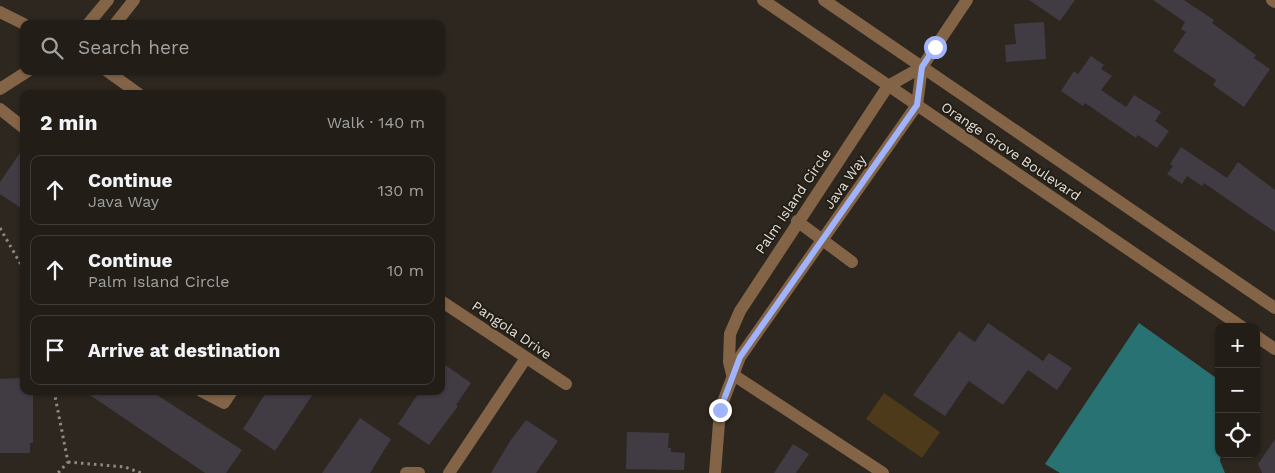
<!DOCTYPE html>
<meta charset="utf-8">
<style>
:root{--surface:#221d17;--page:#2e2a24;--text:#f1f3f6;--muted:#a2a2a1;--line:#3f3b36}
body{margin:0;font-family:"Work Sans",sans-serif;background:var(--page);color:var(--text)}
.controls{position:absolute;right:15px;bottom:15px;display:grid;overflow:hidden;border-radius:10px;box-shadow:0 1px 4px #0004}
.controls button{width:45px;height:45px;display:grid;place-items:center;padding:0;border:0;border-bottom:1px solid var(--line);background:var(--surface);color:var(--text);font:25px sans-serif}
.stop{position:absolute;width:15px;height:15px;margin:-11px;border:4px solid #a0b3fd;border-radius:50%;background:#fff}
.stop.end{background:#a0b3fd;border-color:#fff;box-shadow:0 1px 5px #0008}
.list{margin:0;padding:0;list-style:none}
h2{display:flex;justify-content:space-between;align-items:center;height:65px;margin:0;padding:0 20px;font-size:21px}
h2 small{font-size:16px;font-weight:400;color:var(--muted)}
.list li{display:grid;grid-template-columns:32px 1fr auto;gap:15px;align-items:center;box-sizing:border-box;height:70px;margin:0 10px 10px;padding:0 10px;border:1px solid var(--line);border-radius:10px}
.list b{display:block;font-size:19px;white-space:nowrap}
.list p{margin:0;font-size:16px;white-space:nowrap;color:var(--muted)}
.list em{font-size:16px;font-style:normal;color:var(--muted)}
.icon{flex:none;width:28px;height:28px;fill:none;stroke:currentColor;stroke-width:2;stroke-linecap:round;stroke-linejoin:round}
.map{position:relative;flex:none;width:1275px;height:473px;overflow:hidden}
.search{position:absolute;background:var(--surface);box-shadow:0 1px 4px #0004;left:20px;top:20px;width:425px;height:55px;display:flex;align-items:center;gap:12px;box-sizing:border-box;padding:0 18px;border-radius:10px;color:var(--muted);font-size:19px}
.panel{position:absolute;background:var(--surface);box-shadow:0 1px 4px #0004;left:20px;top:90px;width:425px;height:305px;border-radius:10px}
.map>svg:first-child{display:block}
</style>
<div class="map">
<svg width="1275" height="473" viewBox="0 0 1275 473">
<rect width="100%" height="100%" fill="#2d271f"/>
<!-- green -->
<path fill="#4d3a1b" d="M884,393l56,39 -18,26 -56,-39z"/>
<!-- water -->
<path fill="#287274" d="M1139,323l80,57v74h2l-1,7 5,12h-165l-15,-9z"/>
<!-- building -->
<g fill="#413b44">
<path d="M1029,0h46l-15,21z"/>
<path d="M1153,0h31l30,20 -2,3 44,32 -2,3 16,11 -26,38 -31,-22 3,-5 -43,-29 13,-19 -5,-3 4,-7z"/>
<path d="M1044,22l2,37 -40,3 -1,-17 11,-1 -2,-20z"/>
<path d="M1091,56l13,9 -3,4 11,7 -11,14 25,17 8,-12 27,17 -6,9 14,10 -12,17 -19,-13 -2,3 -51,-35 -2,3 -22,-15 13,-20 4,3z"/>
<path d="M24,147v63l-24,-16v-12z"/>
<path d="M1181,147l46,31 11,-16 37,28v42l-71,-49 -2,3 -15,-10 -5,8 -15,-10 6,-8 -3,-2z"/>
<path d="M988,323l55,38 6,-8 23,15 -15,22 -29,-20 -25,35 -34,-24 -24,35 -32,-21 46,-64 16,11z"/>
<path d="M441,362l30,21 -15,22 2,1 -29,39 -31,-21 22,-33h21z"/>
<path d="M24,378v13h9v52h-3v10h-30v-74z"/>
<path d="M84,391h67l91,59 -16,23h-21z"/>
<path d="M267,391h48l-40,60 -32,-22z"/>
<path d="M360,418l31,21 -21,34h-48z"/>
<path d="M526,420l32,21 -22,32h-45l19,-32z"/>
<path d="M627,432l42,1 -1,15h3v4l14,1 -1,17 -58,-1z"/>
<path d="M1275,439v34h-13l-4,-9z"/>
<path d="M793,444l16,10 -13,19h-22z"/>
</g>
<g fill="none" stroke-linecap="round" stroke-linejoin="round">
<!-- path -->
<g stroke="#8e8982" stroke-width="3" stroke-dasharray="2.5 4" stroke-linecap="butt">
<path d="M0,228l24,42"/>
<path d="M54,391l14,71 -10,11"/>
<path d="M68,462l57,5 16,6"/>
</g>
<!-- minor -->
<g stroke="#846447" stroke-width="12">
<path d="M763,0l479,327"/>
<path d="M824,0l451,308"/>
<path d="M1272,0l3,2"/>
<path d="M0,12l24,12"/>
<path d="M88,24l20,-24"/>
<path d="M115,24l19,-24"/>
<path d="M107,71l32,23"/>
<path d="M0,89l28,-18"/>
<path d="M0,109l24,19"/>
<path d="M797,221l55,41"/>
<path d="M441,301l125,83"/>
<path d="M1256,336l19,13"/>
<path d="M201,391l23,12 8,-12"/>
<path d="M406,473h13"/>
<path d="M449,473l77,-115"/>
<path d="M715,473l5,-63 20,-53 177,-252 5,-38 45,-67"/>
<path d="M883,473l-151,-99 -3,-12 1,-28 10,-23 148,-225 34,-19"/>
</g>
</g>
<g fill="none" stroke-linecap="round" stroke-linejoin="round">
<!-- route -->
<path stroke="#a0b3fd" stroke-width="6" d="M720,410l20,-53 177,-252 5,-38 13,-20"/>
</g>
<g text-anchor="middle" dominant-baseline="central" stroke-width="4" stroke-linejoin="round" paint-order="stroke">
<!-- street labels -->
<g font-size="14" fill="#e1ddd8" stroke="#231e15">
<text transform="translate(1011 151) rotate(34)">Orange Grove Boulevard</text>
<text transform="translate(845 182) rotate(-55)">Java Way</text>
<text transform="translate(793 201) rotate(-56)">Palm Island Circle</text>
<text transform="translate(512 330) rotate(34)">Pangola Drive</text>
</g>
</g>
</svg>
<div class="controls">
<button>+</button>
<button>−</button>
<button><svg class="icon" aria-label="locate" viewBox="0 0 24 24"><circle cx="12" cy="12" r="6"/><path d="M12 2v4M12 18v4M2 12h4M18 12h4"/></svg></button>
</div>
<div class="stop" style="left:935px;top:47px"></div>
<div class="stop end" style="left:720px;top:410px"></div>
<div class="search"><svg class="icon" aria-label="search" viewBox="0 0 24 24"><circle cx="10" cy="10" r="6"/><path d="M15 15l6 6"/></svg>Search here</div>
<section class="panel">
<h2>2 min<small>Walk · 140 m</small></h2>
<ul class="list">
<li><svg class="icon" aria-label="ahead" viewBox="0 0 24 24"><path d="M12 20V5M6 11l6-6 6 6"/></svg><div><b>Continue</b><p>Java Way</p></div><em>130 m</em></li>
<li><svg class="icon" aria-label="ahead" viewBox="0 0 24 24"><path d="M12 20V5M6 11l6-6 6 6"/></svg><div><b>Continue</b><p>Palm Island Circle</p></div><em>10 m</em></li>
<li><svg class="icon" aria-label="arrive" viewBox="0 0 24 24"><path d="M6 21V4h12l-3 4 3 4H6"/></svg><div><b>Arrive at destination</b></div></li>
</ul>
</section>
</div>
